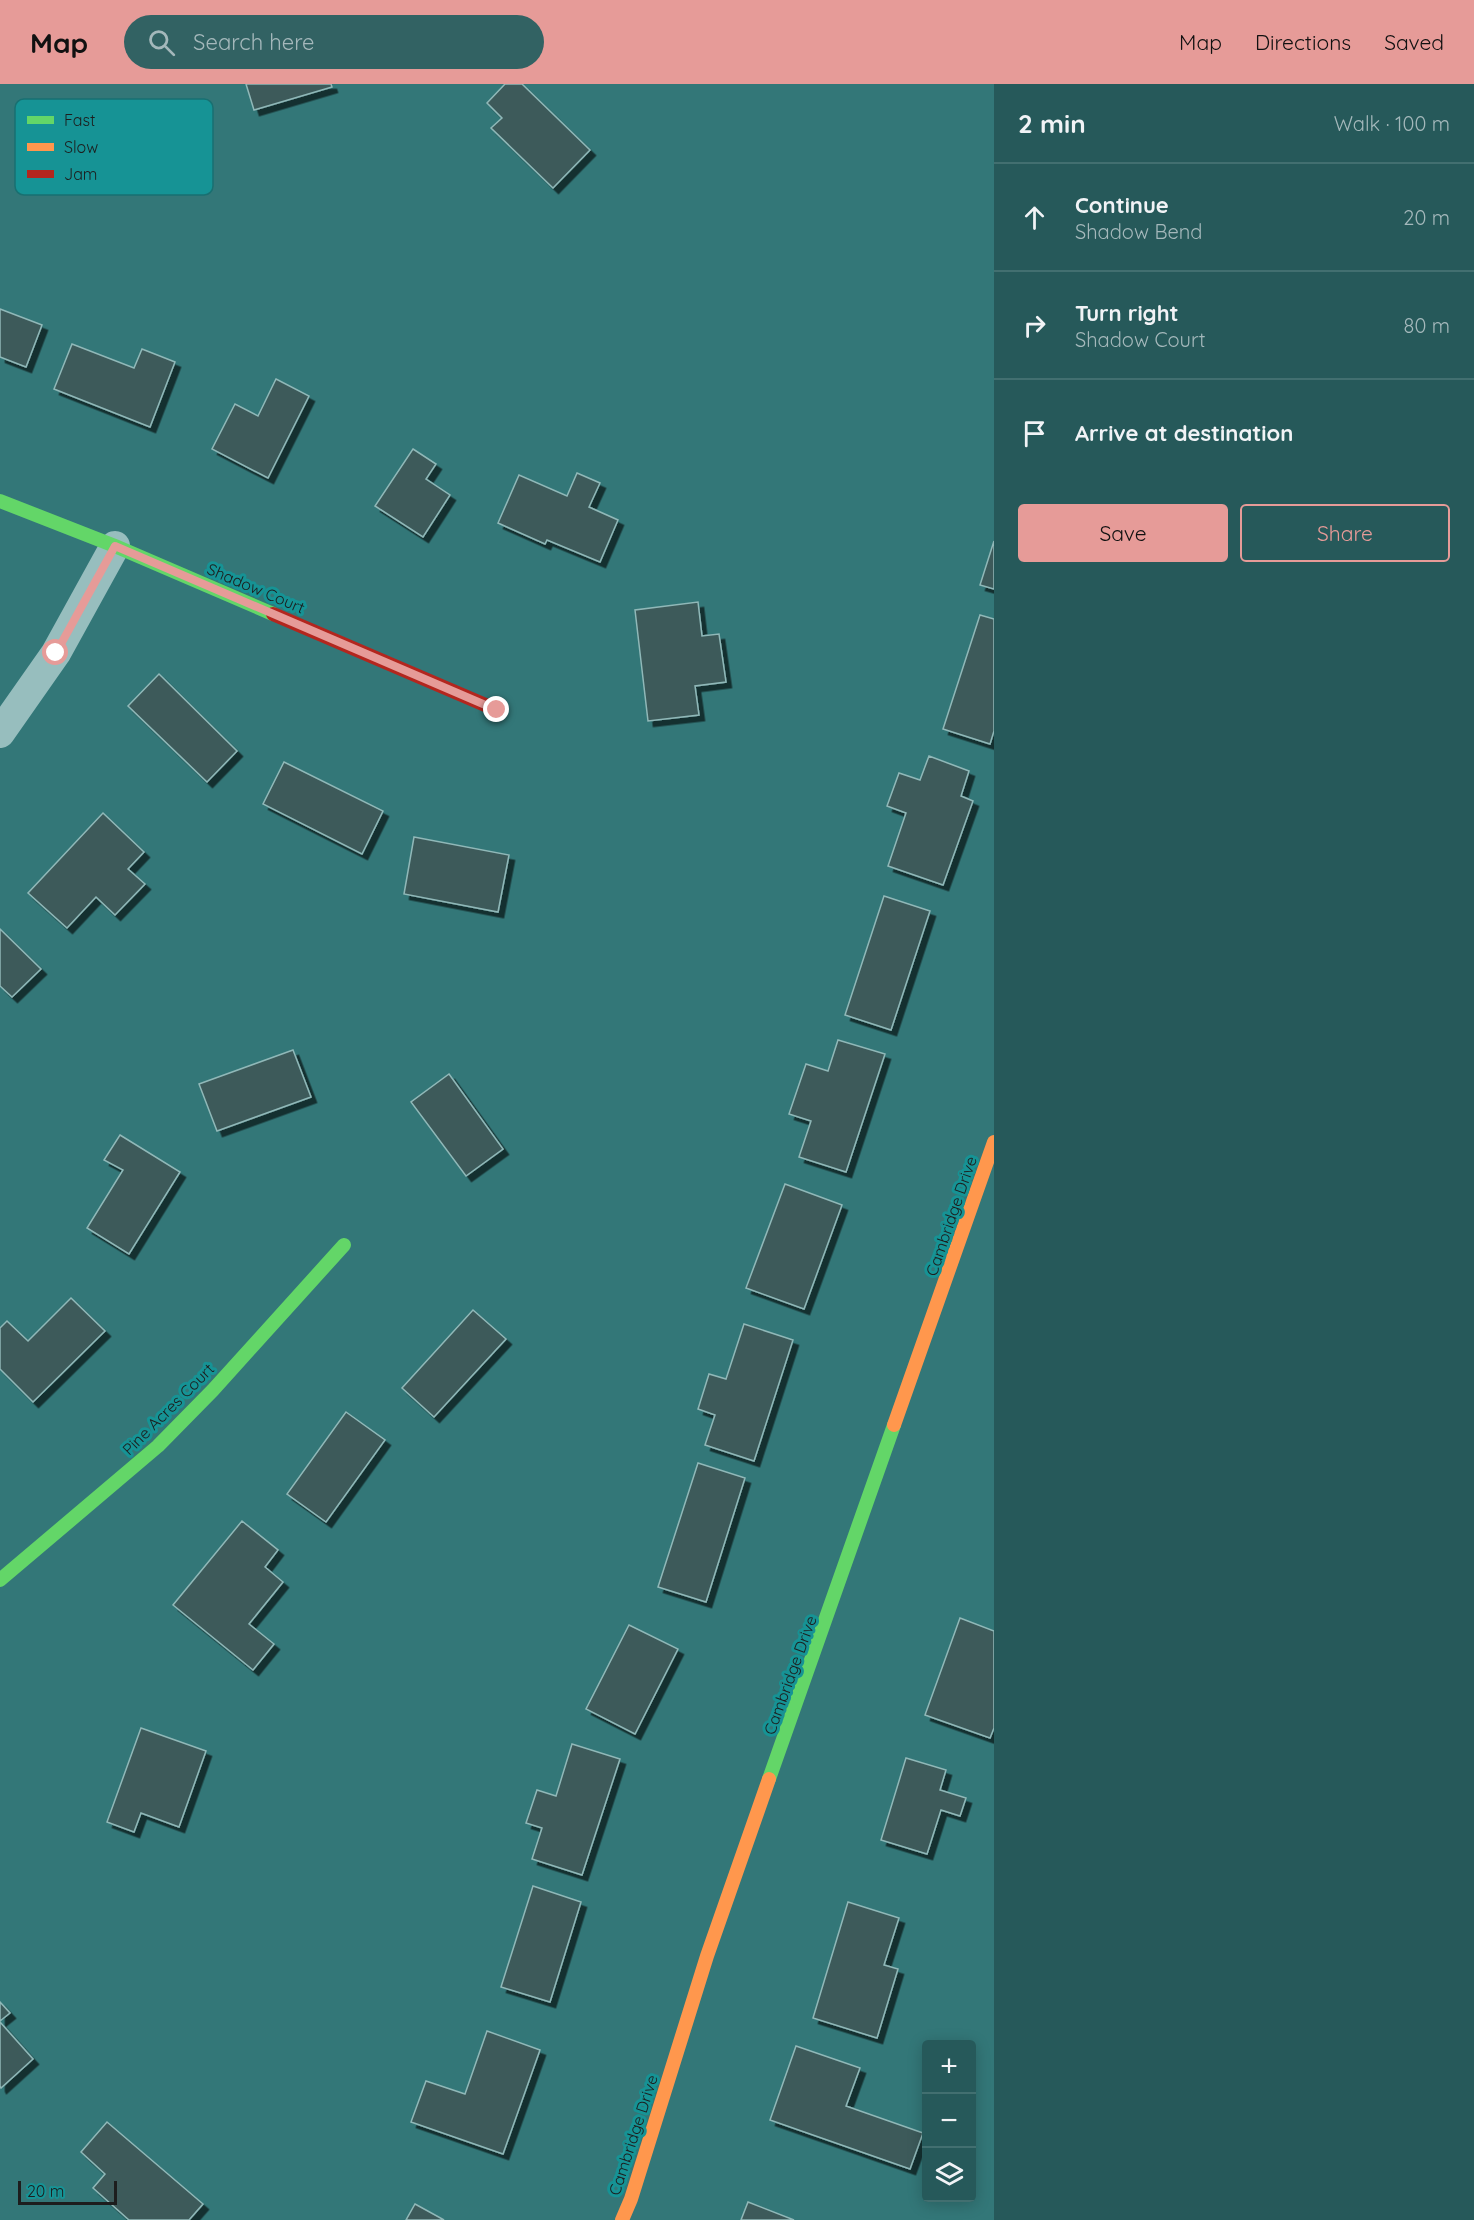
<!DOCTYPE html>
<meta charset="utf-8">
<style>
:root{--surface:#26595a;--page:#326263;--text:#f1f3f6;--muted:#a4b8bb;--line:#426f70;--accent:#e69b98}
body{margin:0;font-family:Quicksand,sans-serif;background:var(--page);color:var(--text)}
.controls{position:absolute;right:18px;bottom:18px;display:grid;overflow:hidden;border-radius:6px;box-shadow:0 3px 15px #0003}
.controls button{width:54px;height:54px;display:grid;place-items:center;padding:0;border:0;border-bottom:2px solid var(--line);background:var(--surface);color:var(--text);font:30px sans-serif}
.scale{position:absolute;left:18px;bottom:15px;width:99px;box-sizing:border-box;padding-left:6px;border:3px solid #1d1d1d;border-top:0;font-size:16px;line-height:21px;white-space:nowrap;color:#1d1d1d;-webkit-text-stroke:4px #169395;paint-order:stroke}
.stop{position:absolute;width:18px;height:18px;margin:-14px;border:4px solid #e69b98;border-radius:50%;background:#fff}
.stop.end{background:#e69b98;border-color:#fff;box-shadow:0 2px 6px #0008}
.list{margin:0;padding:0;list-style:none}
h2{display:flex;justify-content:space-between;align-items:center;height:78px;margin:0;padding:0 24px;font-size:26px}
h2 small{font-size:20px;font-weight:400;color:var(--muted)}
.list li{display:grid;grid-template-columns:39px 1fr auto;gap:18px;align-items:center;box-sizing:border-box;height:108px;padding:0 24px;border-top:2px solid var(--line)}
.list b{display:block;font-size:22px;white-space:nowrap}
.list p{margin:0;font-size:20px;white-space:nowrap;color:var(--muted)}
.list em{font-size:20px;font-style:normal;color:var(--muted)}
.actions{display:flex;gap:12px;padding:18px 24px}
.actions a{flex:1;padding:14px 0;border:2px solid var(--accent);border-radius:6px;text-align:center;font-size:21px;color:var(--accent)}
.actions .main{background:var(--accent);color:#111}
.icon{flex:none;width:33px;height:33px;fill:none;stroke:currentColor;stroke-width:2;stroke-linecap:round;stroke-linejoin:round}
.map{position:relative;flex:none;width:994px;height:2136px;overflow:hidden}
header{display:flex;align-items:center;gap:36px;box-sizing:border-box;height:84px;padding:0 30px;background:var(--accent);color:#111}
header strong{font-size:28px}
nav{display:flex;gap:33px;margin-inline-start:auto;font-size:21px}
.search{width:420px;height:54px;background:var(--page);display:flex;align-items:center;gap:15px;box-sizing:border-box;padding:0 21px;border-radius:33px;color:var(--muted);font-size:22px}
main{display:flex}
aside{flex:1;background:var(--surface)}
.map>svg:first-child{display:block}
</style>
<header>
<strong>Map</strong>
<div class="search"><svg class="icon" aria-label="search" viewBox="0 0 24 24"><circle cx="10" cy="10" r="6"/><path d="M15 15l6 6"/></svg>Search here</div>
<nav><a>Map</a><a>Directions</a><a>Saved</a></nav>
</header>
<main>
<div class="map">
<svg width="994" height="2136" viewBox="0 0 994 2136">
<defs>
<filter id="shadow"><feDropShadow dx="5.5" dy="5.5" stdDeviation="0" flood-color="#0009"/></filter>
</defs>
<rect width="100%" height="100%" fill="#337778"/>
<!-- building -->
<g fill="#3c5a5a" stroke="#90b8b8" stroke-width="1.5" filter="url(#shadow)">
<path d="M246,0h85l1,3 -78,23z"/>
<path d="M505,0h17l68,66 -37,38 -62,-60 11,-10 -15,-15z"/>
<path d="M0,225l42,16 -16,42 -26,-10z"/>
<path d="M72,260l62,24 8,-19 33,13 -25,65 -96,-38z"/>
<path d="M276,295l33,17 -41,82 -56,-29 23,-45 23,12z"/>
<path d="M413,365l23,15 -10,15 24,16 -27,42 -48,-31z"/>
<path d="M577,389l23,10 -11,24 29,13 -18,42 -53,-22 -2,4 -47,-21 21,-48 48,21z"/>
<path d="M994,457v48l-14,-4z"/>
<path d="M698,518l4,34 17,-2 7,48 -31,4 4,29 -51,6 -13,-111z"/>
<path d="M980,531l14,4v112l-4,13 -47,-15z"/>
<path d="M159,590l78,77 -30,31 -79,-76z"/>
<path d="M929,672l40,15 -8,25 12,5 -30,84 -55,-19 18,-53 -19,-7 12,-33 21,7z"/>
<path d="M284,678l99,49 -21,43 -99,-50z"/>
<path d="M103,729l41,39 -16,17 17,15 -30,31 -19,-18 -29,31 -39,-35z"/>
<path d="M414,753l95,18 -11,57 -94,-18z"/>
<path d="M884,812l46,15 -39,119 -46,-15z"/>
<path d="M0,845l41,40 -29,28 -12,-11z"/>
<path d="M838,956l47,14 -39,118 -47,-15 12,-36 -22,-7 17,-50 22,7z"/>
<path d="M293,966l18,47 -94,34 -18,-47z"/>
<path d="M449,990l54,75 -37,27 -55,-74z"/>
<path d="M120,1051l60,37 -51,82 -42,-26 36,-58 -19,-10z"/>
<path d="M785,1100l57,21 -38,104 -58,-21z"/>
<path d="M71,1214l34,33 -72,71 -33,-33v-41l7,-7 21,20z"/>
<path d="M473,1226l33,29 -72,78 -32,-29z"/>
<path d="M744,1240l49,16 -39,121 -49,-16 10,-30 -17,-6 11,-35 17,5z"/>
<path d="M346,1328l39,28 -59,82 -39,-28z"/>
<path d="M698,1379l47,15 -39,124 -48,-15z"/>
<path d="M242,1437l36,29 -13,17 18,15 -34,42 25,20 -21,26 -80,-65z"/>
<path d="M960,1534l34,13v97l-4,10 -65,-23z"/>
<path d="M629,1541l49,24 -43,85 -49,-25z"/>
<path d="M141,1644l65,23 -27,76 -38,-14 -7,19 -27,-10z"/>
<path d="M572,1660l48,15 -38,116 -50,-16 10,-31 -16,-5 11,-33 19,6z"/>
<path d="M906,1674l40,12 -6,20 26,8 -6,18 -19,-6 -14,44 -46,-14z"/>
<path d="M533,1802l48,16 -31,100 -49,-15z"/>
<path d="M848,1818l51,16 -15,47 14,4 -21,69 -64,-20z"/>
<path d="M0,1918l10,11 -10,8z"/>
<path d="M0,1938l33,37 -32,29 -1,-2z"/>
<path d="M487,1947l53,19 -37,104 -92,-32 15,-41 39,13z"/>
<path d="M796,1962l64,22 -14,38 77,27 -13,36 -140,-49z"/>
<path d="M107,2038l96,82 -14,16h-60l-36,-32 12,-14 -24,-22z"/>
<path d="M748,2118l46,18h-53z"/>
<path d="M415,2120l29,16h-38z"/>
</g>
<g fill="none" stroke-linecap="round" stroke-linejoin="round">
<!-- street -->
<path stroke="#97bebe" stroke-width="30" d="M0,649l56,-80 59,-107"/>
<!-- fast -->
<g stroke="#63d668" stroke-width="14">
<path d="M0,417l115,45 158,68"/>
<path d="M0,1496l158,-134 55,-56 131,-145"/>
<path d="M769,1695l125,-354"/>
</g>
<!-- slow -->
<g stroke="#ff974d" stroke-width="14">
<path d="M894,1341l100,-283"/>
<path d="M622,2136l9,-21 76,-243 62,-177"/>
</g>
<!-- jam -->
<path stroke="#b3261e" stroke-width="14" d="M273,530l224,96"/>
</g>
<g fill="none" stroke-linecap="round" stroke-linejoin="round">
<!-- route -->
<path stroke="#e69b98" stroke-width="8" d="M56,569l59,-107 382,164"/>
</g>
<g text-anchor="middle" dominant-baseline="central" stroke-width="6" stroke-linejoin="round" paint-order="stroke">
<!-- street labels -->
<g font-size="16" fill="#1d1d1d" stroke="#169395">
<text transform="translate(256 504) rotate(23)">Shadow Court</text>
<text transform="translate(951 1132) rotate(-71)">Cambridge Drive</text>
<text transform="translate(168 1325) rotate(-45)">Pine Acres Court</text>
<text transform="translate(790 1591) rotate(-70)">Cambridge Drive</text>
<text transform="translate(633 2051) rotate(-72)">Cambridge Drive</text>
</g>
</g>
<!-- legend -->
<rect x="15" y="15" width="198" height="96" rx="9" fill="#169395" stroke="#187071" stroke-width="1.5"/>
<rect x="27" y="32" width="27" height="8" fill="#63d668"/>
<rect x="27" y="59" width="27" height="8" fill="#ff974d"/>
<rect x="27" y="86" width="27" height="8" fill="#b3261e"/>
<g font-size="16" fill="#1d1d1d">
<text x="64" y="42">Fast</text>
<text x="64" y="69">Slow</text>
<text x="64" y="96">Jam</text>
</g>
</svg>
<div class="controls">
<button>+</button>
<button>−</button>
<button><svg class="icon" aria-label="layers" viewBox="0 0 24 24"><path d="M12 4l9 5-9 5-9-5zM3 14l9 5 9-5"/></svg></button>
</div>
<div class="scale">20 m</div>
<div class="stop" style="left:56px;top:569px"></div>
<div class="stop end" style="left:497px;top:626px"></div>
</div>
<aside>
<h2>2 min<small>Walk · 100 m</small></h2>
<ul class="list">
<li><svg class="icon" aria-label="ahead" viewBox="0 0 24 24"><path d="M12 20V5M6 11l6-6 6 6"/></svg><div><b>Continue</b><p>Shadow Bend</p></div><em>20 m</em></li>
<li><svg class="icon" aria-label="right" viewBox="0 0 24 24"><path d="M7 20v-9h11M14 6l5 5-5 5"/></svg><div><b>Turn right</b><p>Shadow Court</p></div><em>80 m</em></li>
<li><svg class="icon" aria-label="arrive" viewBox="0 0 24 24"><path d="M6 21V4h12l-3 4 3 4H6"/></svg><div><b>Arrive at destination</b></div></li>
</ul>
<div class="actions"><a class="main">Save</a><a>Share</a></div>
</aside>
</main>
